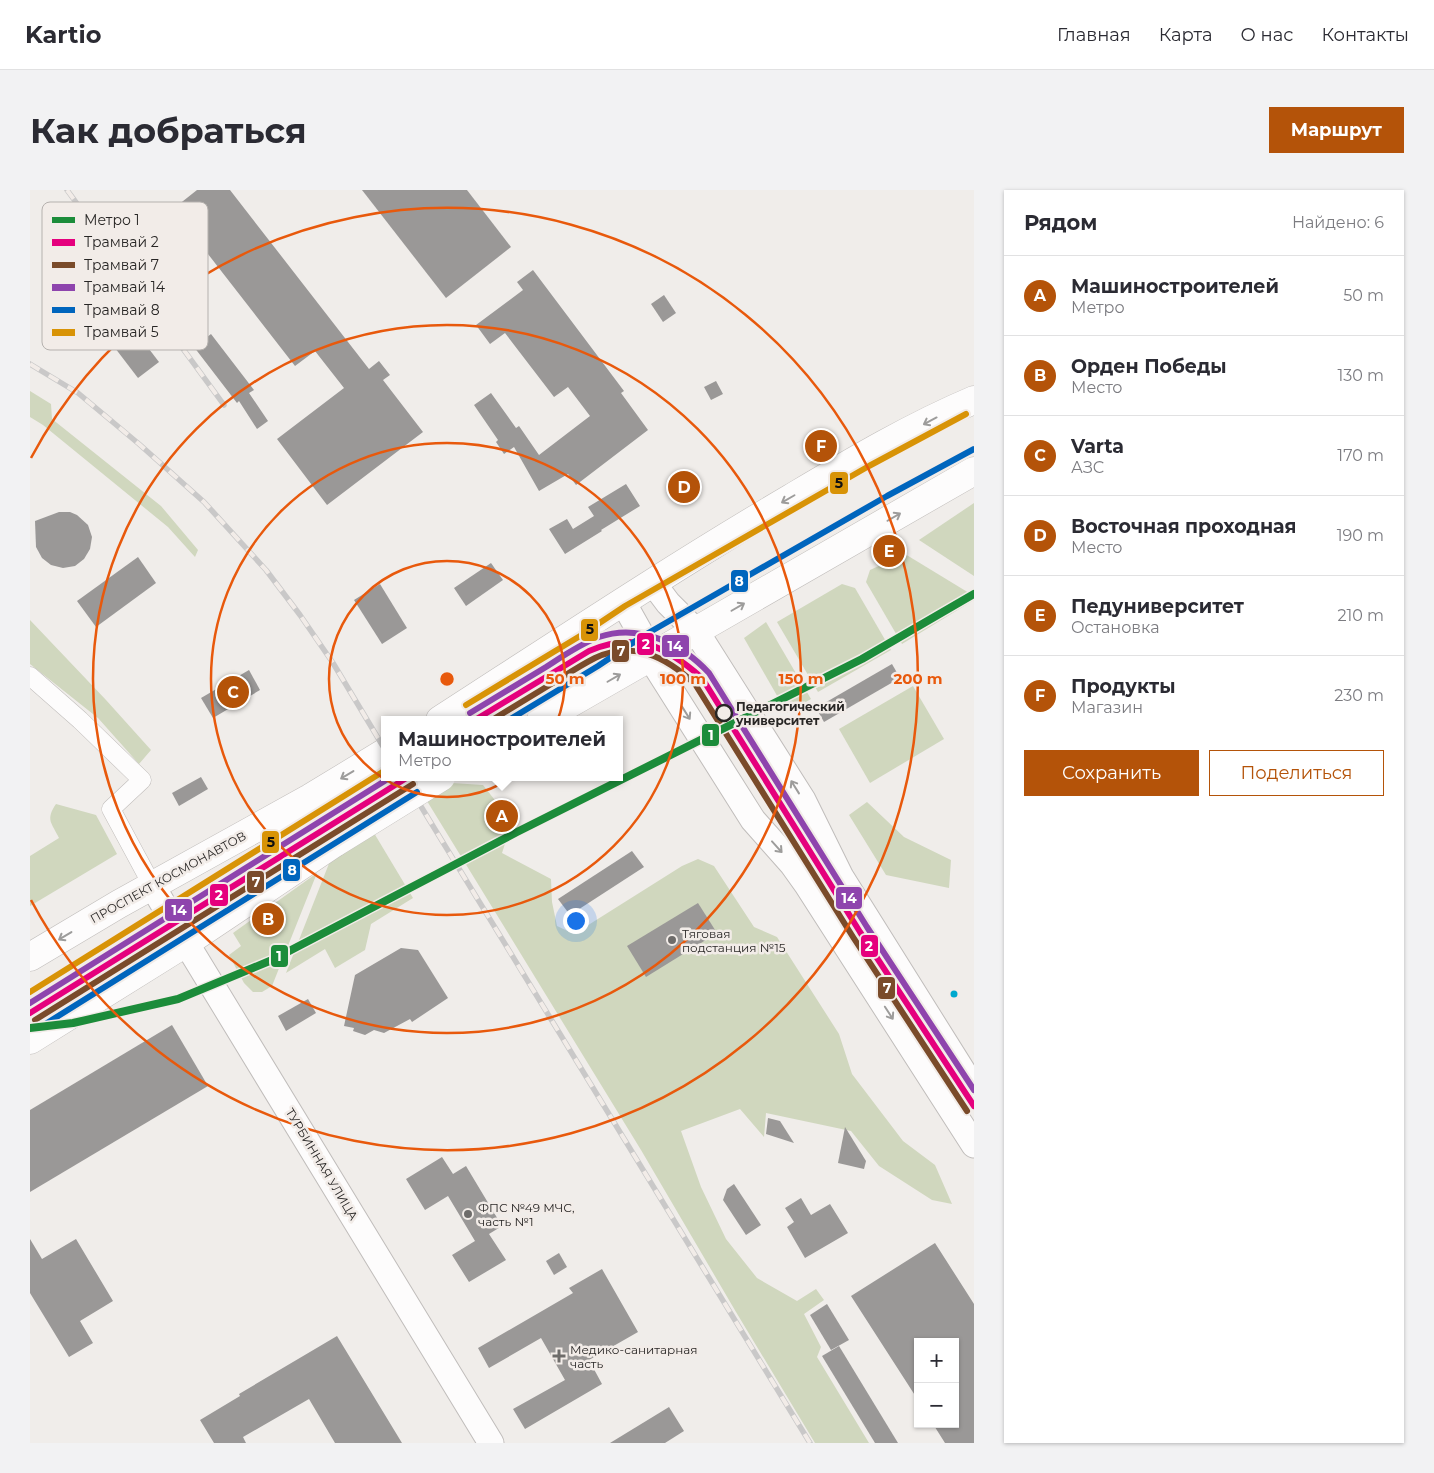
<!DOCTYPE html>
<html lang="ru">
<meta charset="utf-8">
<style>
:root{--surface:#fff;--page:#f2f2f3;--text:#2b2b33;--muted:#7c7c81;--line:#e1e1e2;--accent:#b45309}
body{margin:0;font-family:Montserrat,sans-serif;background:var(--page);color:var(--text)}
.controls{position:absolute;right:15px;bottom:15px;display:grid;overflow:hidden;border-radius:0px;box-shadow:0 1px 4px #0004}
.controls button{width:45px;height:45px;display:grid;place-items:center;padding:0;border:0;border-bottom:1px solid var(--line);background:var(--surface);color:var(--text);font:25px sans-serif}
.you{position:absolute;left:545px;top:730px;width:18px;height:18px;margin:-12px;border:4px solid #fff;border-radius:50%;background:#1a73e8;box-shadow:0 0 0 8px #1a73e833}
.badge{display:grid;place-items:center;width:32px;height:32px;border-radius:50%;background:var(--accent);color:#fff;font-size:16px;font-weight:700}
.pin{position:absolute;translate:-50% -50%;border:2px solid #fff;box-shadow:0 1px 5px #0006}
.popup{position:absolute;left:351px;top:526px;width:242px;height:65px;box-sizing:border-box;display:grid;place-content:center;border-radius:0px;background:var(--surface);filter:drop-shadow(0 1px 4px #0005);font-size:16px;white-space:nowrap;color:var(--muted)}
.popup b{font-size:19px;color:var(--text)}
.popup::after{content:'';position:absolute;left:50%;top:100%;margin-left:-10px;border:10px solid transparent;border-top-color:var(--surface)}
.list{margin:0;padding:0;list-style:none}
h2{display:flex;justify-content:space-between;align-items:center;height:65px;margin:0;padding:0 20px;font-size:21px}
h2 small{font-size:16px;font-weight:400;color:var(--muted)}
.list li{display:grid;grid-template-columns:32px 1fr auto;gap:15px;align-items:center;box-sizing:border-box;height:80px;padding:0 20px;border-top:1px solid var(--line)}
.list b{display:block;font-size:19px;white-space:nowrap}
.list p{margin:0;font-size:16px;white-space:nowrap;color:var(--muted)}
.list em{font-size:16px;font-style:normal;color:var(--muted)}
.actions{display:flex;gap:10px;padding:15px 20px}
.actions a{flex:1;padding:11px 0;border:1px solid var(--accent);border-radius:0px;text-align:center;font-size:18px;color:var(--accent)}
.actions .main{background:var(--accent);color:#fff}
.map{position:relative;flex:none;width:944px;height:1253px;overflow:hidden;border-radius:0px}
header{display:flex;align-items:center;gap:30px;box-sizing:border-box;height:70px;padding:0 25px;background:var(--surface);border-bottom:1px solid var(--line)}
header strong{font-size:24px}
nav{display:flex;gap:28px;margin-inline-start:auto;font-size:18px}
.intro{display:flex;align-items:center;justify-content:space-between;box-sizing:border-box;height:120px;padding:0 30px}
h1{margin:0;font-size:35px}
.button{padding:12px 22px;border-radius:0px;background:var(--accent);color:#fff;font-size:18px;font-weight:700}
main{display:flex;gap:30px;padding:0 30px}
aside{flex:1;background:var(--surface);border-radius:0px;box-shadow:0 1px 4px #0004}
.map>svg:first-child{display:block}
</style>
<header>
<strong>Kartio</strong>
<nav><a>Главная</a><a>Карта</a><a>О нас</a><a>Контакты</a></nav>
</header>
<div class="intro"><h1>Как добраться</h1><a class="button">Маршрут</a></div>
<main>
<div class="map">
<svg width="944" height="1253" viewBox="0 0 944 1253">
<rect width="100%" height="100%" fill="#f0edea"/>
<!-- green -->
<g fill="#d0d7be">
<path d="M0,201l21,13 1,15 109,87 37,44 -3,7 -27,-30 -125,-102 -13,-8z"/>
<path d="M944,313v73l-55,-36z"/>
<path d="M875,364l69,42v4l-72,44 -36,-62 4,-12z"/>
<path d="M812,394l13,4 36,62 -73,42 -41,-70z"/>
<path d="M0,430l76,80 45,50 -12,14 -41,-46 -68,-54z"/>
<path d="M736,432l45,77 -24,14 -43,-75z"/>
<path d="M883,496l31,53 -74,44 -31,-54z"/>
<path d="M422,593l31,2 29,37 -10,31 49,26 1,23 5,24 17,8 108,-68 16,-7 16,7 40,61 23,10 62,97 13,40 51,67 32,24 17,39 -20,-4 -53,-34 -28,-35 -85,-18 -2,24 -24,-28 -59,22 20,56 25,52 31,39 40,23 19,-12 8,11 -20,14 17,33 -4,10 52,86h-54l-79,-131 -95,-162 -214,-349z"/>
<path d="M837,612l37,35 47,23 -2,28 -63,-13 -37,-60z"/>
<path d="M26,614l40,11 21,39 -87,52v-50l29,-18c-7,-15 -14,-18 -3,-34z"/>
<path d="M344,643l39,65 -42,26 -6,26 -30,18 -10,-19 -39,24 44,-112z"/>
<path d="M287,683l-45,113 -10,6h-9l-9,-9 -15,-28 12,-9 -8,-13z"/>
</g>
<!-- building -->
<g fill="#9a9897">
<path d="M167,0h33l139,179 10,-8 11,14 -7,5 40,52 -96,73 -50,-66 67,-51 -29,-37 -20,15 -122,-157z"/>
<path d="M332,0h105l44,57 -65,51z"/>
<path d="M57,78l72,94 -21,16 -72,-94z"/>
<path d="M503,80l91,121 -3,2 27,37 -72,55 -8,-11 -29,17 -25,-44 -10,7 -8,-12 2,-2 -24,-35 17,-12 25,35 3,-2 20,29 51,-39 -22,-29 -14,10 -49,-64 -15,11 -14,-19 47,-35 -6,-8z"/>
<path d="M634,105l12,18 -13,9 -12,-18z"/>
<path d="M181,144l43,56 -5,3 19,28 -11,8 -18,-28 -2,2 -43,-56z"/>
<path d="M686,191l7,13 -12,6 -7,-13z"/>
<path d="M663,284l6,11 -24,15 -6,-10z"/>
<path d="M596,294l14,22 -39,24 1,1 -37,23 -16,-25 18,-10 6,10 21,-13 -6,-9z"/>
<path d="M29,322h11l7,3 11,10 4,12 -2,12 -6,10 -9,7 -12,2 -12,-3 -9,-7 -6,-11 -1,-26z"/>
<path d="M108,367l18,26 -60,44 -19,-26z"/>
<path d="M461,373l12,17 -37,26 -12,-18z"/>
<path d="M350,394l27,44 -25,16 -28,-44z"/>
<path d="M862,474l8,14 -76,44 -8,-14z"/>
<path d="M219,480l11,20 -47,28 -12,-20z"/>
<path d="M171,587l7,12 -29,17 -7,-13z"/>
<path d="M602,661l12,16 -74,48 -12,-16z"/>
<path d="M668,713l19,30 -71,44 -19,-31z"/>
<path d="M371,758l17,2 30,48 -36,24 -2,-3 -26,14 -10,-3 -9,5 -12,-4 1,-3 -10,-2 11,-51z"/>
<path d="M278,809l8,14 -30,18 -8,-15z"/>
<path d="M142,835l36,61 -178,106v-82z"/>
<path d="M738,928l12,3 14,22 -28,-9z"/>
<path d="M815,937l21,34 -2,8 -26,-6z"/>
<path d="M412,967l11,17 13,-8 36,60 -13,8 17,26 -37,22 -17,-27 23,-14 -27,-45 -23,14 -19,-31z"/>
<path d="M704,994l27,41 -15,10 -23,-35 4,-11z"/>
<path d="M771,1008l10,17 19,-11 18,29 -43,25 -18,-31 7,-5 -9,-14z"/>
<path d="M0,1049l12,20 34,-20 37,62 -33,20 13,22 -24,14 -39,-64z"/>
<path d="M905,1053l39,61v139h-29l-12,-19h22v-82h-37v58l-67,-104z"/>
<path d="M529,1063l8,14 -13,8 -8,-14z"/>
<path d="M572,1079l36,63 -49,28 13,24 -77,45 -12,-20 52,-29 -24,-42 -52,30 -11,-20 95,-55 -4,-5z"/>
<path d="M797,1114l22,36 -18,10 -21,-35z"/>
<path d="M307,1146l65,107h-67l-26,-44 -66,38 3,6h-32l-14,-23 40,-24 -1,-2z"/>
<path d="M809,1156l59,97h-23l-53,-87z"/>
<path d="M639,1217l15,24 -19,12h-55z"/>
</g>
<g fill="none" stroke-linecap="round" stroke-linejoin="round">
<defs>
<path id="minor" d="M0,486l50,44 62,60 -31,29 41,76"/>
<g id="secondary">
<path d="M623,393l15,20 28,28 107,169 38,77 133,212"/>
<path d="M593,412l23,41 4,14 103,163 39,44 15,21 167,260"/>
<path d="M122,695l22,38 317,520"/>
</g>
<g id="primary">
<path d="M410,530c116,-75 232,-152 351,-222 59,-35 119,-71 183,-98"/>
<path d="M511,530l433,-249"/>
<path d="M0,767l89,-53 191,-106 74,-45"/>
<path d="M0,850l157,-98 149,-100"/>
</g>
</defs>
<!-- minor casing -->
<use href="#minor" stroke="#c0bdbb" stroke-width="19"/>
<!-- secondary casing -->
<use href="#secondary" stroke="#c0bdbb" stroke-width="27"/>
<!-- primary casing -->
<use href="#primary" stroke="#c0bdbb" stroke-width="29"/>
<!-- minor -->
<use href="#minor" stroke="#fdfcfc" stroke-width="18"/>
<!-- secondary -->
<use href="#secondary" stroke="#fdfcfc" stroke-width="25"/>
<!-- primary -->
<use href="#primary" stroke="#fdfcfc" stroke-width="28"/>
<defs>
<g id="rail">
<path d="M37,0l157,215"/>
<path d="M0,174l48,29 61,51 65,58 62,68 34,45 33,48 51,85"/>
<path d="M373,587l407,666"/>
</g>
</defs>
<!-- rail casing -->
<use href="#rail" stroke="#c9c8c8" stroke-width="5.5"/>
<!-- rail -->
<use href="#rail" stroke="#f2ece8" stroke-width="4" stroke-dasharray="11" stroke-linecap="butt"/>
<defs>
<path id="primary-bridge" d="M306,652l105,-65"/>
</defs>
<!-- primary-bridge casing -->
<use href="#primary-bridge" stroke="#c0bdbb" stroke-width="29" stroke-linecap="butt"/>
<!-- primary-bridge -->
<use href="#primary-bridge" stroke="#fdfcfc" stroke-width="28"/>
<defs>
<g id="tram-1">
<path d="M445,530l114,-69c47,-20 77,-5 113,27l158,254 114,174"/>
<path d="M0,823l378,-236"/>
</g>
<g id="tram-2">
<path d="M462,530c23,-14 46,-28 69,-42 11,-7 22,-14 34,-20 39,-18 71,-1 100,26l158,253 114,174"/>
<path d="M5,830l378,-236"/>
</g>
<g id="tram-3">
<path d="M440,523c26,-16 51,-31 76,-46 17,-11 34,-23 53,-30 41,-14 83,7 110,36l158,254 107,163"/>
<path d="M0,813l361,-226"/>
</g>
<g id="tram-4">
<path d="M479,530l89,-54 45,-30 244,-140 87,-47"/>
<path d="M9,838l378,-236"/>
</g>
<g id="tram-5">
<path d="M436,515l114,-69 45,-30 244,-140 97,-52"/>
<path d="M0,802l354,-221"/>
</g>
</defs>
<!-- tram-1 casing -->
<use href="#tram-1" stroke="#f2ece8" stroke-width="10"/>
<!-- tram-2 casing -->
<use href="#tram-2" stroke="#f2ece8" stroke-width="10"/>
<!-- tram-3 casing -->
<use href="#tram-3" stroke="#f2ece8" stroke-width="10"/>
<!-- tram-4 casing -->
<use href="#tram-4" stroke="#f2ece8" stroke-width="10"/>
<!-- tram-5 casing -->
<use href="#tram-5" stroke="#f2ece8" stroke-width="10"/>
<!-- tram-1 -->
<use href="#tram-1" stroke="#e5007d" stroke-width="6"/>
<!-- tram-2 -->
<use href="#tram-2" stroke="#7a4b2a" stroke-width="6"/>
<!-- tram-3 -->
<use href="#tram-3" stroke="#8e44ad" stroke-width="6"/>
<!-- tram-4 -->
<use href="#tram-4" stroke="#0065bd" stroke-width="6"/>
<!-- tram-5 -->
<use href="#tram-5" stroke="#d89306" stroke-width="6"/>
<defs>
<path id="metro-1" d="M0,838l43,-5 105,-24 94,-39 245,-128 345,-173 112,-65"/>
</defs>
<!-- metro-1 casing -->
<use href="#metro-1" stroke="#f2ece8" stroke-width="11"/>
<!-- metro-1 -->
<use href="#metro-1" stroke="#1c8c3a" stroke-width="8"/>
</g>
<!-- one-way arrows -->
<defs><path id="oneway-shaft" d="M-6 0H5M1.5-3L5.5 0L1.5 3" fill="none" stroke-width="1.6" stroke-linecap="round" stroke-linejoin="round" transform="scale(1.25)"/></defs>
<g stroke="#9d9c9b">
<use href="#oneway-shaft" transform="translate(900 231) rotate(152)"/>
<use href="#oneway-shaft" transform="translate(758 309) rotate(150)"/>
<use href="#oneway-shaft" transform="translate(864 327) rotate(-30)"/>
<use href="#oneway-shaft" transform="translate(708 417) rotate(-30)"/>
<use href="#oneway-shaft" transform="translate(584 488) rotate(-30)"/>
<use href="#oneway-shaft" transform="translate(656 523) rotate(58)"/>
<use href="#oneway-shaft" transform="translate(317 585) rotate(149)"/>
<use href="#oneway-shaft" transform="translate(765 597) rotate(-122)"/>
<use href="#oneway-shaft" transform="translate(747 657) rotate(48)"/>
<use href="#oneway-shaft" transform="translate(35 746) rotate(149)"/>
<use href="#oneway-shaft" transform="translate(859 823) rotate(57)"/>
</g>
<!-- distance rings -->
<g fill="none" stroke="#e8590c" stroke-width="2.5">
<circle cx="417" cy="489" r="118"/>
<circle cx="417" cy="489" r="236"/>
<circle cx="417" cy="489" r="354"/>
<path d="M1 268A471 471 0 1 1 1 710"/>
</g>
<!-- markers -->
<circle fill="#f2ece8" stroke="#282625" stroke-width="2.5" cx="694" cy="523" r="8"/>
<g fill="#6e6c6a" stroke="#f2ece8" stroke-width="2">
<circle cx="642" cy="750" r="5"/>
<circle cx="438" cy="1024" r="5"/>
<path d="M526.5 1158.5h5v5h5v5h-5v5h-5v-5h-5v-5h5z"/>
</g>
<circle fill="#00a9ce" stroke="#f2ece8" stroke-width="2" cx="924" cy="804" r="4.5"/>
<g text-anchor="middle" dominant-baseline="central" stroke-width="5" stroke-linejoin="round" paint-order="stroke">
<!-- stop labels -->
<g font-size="12" font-weight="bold" fill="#282625" stroke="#f2ece8" text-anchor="start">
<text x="706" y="516">Педагогический<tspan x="706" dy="14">университет</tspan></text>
</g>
<!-- street labels -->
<g font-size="12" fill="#282625" stroke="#f2ece8">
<text transform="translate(138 687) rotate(-29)">ПРОСПЕКТ КОСМОНАВТОВ</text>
<text transform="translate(292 974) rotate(59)">ТУРБИННАЯ УЛИЦА</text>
</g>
<!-- poi labels -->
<g font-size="12" fill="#282625" stroke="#f2ece8" text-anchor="start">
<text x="652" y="743">Тяговая<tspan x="652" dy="14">подстанция №15</tspan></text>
<text x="448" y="1017">ФПС №49 МЧС,<tspan x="448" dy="14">часть №1</tspan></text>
<text x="540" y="1159">Медико-санитарная<tspan x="540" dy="14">часть</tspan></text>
</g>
</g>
<!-- legend -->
<rect x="12" y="12" width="166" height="148" rx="8" fill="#f2ece8" stroke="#b5b1ae" stroke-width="1"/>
<rect x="22" y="27" width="23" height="6" fill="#1c8c3a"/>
<rect x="22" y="49" width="23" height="7" fill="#e5007d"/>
<rect x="22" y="72" width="23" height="6" fill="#7a4b2a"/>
<rect x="22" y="94" width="23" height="7" fill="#8e44ad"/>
<rect x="22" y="117" width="23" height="6" fill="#0065bd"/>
<rect x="22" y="139" width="23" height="7" fill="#d89306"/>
<g font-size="14" fill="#282625">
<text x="54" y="35">Метро 1</text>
<text x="54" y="57">Трамвай 2</text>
<text x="54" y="80">Трамвай 7</text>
<text x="54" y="102">Трамвай 14</text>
<text x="54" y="125">Трамвай 8</text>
<text x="54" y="147">Трамвай 5</text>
</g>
<circle cx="417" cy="489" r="8" fill="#e8590c" stroke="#f2ece8" stroke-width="2.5"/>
<g font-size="15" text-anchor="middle" font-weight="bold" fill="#e8590c" stroke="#f2ece8" stroke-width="5" stroke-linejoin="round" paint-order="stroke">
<text x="535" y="494">50 m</text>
<text x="653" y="494">100 m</text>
<text x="771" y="494">150 m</text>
<text x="888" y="494">200 m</text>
</g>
<g stroke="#f2ece8" stroke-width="2">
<rect x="799" y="281" width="20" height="24" rx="5" fill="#d89306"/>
<rect x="700" y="379" width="19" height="24" rx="5" fill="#0065bd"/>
<rect x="550" y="428" width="19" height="24" rx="5" fill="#d89306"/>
<rect x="606" y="442" width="19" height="24" rx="5" fill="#e5007d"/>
<rect x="631" y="444" width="29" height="24" rx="5" fill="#8e44ad"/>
<rect x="581" y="449" width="19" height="24" rx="5" fill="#7a4b2a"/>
<rect x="671" y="533" width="19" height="24" rx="5" fill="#1c8c3a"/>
<rect x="231" y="640" width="19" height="24" rx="5" fill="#d89306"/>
<rect x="252" y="668" width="19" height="24" rx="5" fill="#0065bd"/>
<rect x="216" y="680" width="19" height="24" rx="5" fill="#7a4b2a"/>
<rect x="179" y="693" width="20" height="24" rx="5" fill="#e5007d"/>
<rect x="805" y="696" width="28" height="24" rx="5" fill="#8e44ad"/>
<rect x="134" y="708" width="29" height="24" rx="5" fill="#8e44ad"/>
<rect x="830" y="744" width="19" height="24" rx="5" fill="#e5007d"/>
<rect x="240" y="754" width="19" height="24" rx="5" fill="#1c8c3a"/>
<rect x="847" y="786" width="19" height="24" rx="5" fill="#7a4b2a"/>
</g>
<g font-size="14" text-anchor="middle" font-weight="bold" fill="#fff">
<text x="709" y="396">8</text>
<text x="616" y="459">2</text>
<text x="645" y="461">14</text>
<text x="591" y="466">7</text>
<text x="681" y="550">1</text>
<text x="262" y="685">8</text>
<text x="226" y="697">7</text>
<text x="189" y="710">2</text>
<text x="819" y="713">14</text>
<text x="149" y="725">14</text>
<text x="839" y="761">2</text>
<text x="249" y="771">1</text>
<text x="857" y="803">7</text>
</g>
<g font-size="14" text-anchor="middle" font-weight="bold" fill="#111">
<text x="809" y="298">5</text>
<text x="560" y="444">5</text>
<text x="241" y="657">5</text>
</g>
</svg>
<div class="controls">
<button>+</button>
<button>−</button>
</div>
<div class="you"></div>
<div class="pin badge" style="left:472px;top:626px">A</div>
<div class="popup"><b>Машиностроителей</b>Метро</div>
<div class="pin badge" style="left:238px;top:729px">B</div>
<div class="pin badge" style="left:203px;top:502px">C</div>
<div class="pin badge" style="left:654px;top:297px">D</div>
<div class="pin badge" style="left:859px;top:361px">E</div>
<div class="pin badge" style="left:791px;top:256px">F</div>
</div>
<aside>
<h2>Рядом<small>Найдено: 6</small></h2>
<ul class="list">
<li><span class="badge">A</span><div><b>Машиностроителей</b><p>Метро</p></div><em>50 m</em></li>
<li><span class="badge">B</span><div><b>Орден Победы</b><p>Место</p></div><em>130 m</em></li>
<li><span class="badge">C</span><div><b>Varta</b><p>АЗС</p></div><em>170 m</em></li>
<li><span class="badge">D</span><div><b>Восточная проходная</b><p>Место</p></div><em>190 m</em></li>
<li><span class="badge">E</span><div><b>Педуниверситет</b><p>Остановка</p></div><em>210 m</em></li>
<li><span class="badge">F</span><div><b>Продукты</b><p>Магазин</p></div><em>230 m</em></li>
</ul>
<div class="actions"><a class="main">Сохранить</a><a>Поделиться</a></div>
</aside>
</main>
